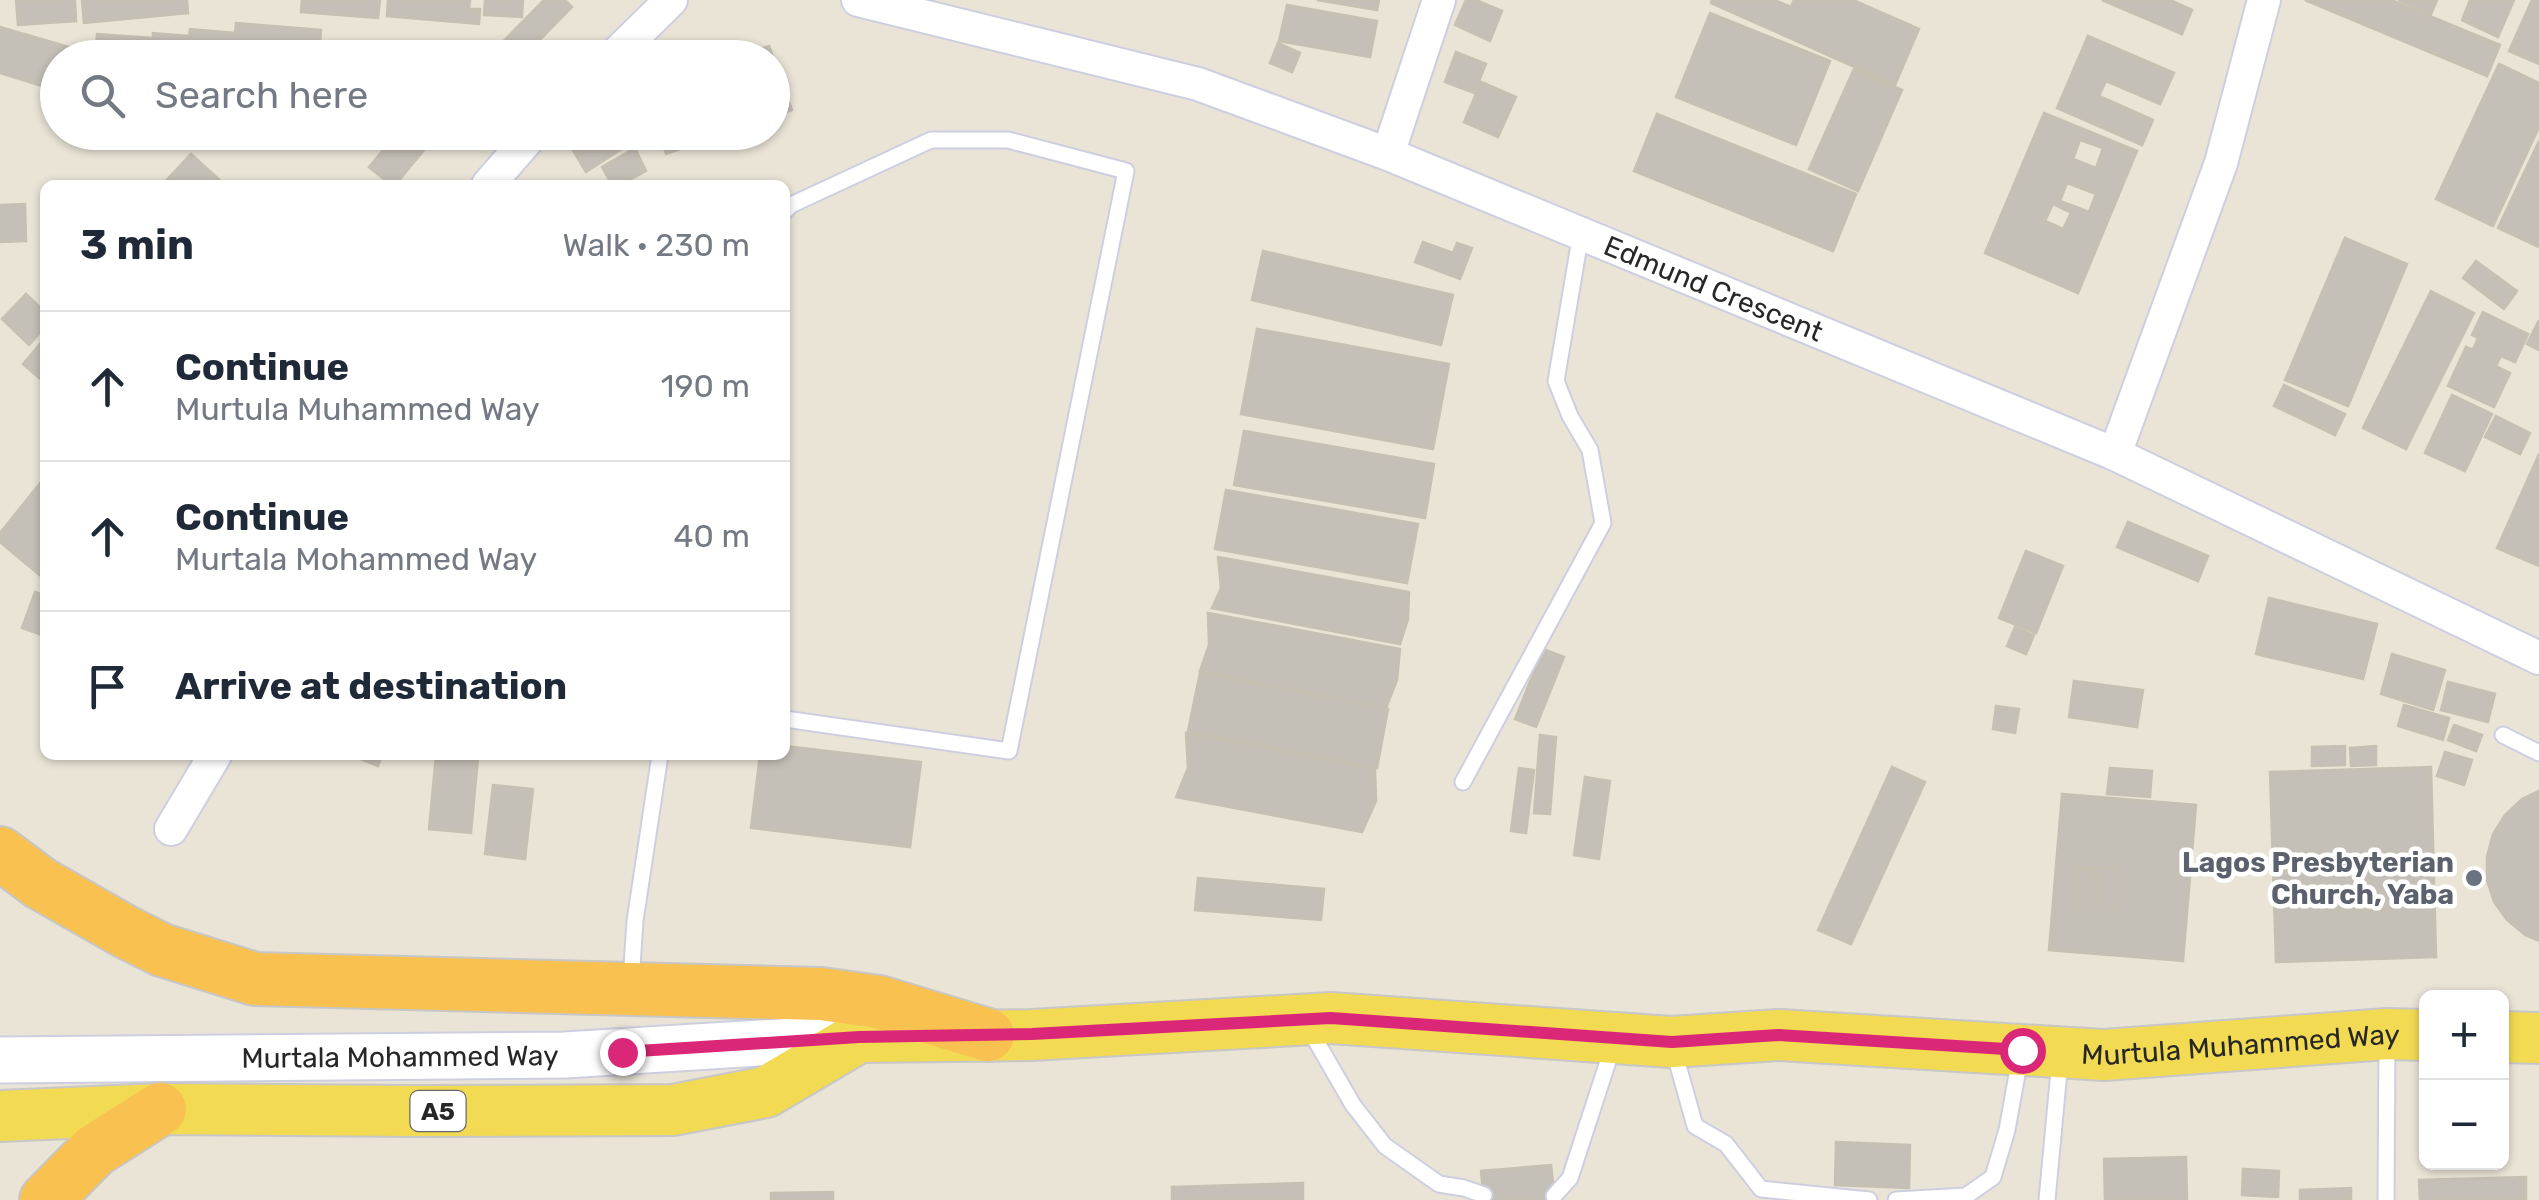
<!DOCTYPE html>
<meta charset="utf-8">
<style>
:root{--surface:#fff;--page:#f6f6f7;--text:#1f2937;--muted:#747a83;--line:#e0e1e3}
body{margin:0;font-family:Rubik,sans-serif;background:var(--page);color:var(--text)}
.controls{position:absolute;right:30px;bottom:30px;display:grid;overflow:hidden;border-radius:15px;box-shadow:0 2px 8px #0004}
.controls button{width:90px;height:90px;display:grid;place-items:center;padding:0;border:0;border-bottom:2px solid var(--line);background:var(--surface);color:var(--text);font:50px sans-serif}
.stop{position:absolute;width:30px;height:30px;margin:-22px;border:8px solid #db2777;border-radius:50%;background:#fff}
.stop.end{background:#db2777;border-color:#fff;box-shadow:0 2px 10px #0008}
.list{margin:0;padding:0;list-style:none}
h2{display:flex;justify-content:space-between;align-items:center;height:130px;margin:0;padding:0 40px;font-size:42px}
h2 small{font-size:32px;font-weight:400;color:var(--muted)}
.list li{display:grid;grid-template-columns:65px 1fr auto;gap:30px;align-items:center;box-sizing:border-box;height:150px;padding:0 40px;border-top:2px solid var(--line)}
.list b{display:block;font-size:38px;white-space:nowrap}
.list p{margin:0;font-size:32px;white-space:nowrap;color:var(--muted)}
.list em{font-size:32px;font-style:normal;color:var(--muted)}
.icon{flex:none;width:55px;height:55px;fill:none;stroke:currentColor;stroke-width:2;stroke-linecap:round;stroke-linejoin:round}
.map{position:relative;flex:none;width:2539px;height:1200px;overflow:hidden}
.search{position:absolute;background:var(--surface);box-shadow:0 2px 8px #0004;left:40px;top:40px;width:750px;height:110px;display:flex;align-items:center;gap:25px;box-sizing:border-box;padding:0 35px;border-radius:55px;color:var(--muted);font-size:38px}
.panel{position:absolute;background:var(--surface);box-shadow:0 2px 8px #0004;left:40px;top:180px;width:750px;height:580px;border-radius:15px}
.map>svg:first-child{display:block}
</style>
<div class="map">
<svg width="2539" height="1200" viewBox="0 0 2539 1200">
<rect width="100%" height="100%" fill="#eae4d7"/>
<!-- building -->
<g fill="#c5c0b7" stroke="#c5c0b1" stroke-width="2.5" fill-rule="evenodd">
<path d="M16,0h59l1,21 -58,4z"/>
<path d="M82,0h105l1,13 -104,10z"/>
<path d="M302,0h78l-2,18 -77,-6z"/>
<path d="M388,0h82l-1,9h11l-1,15 -92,-8z"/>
<path d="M485,0h38l-1,17 -38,-2z"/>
<path d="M544,0h21l7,7 -50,51h-35z"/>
<path d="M1317,0h62l-2,10z"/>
<path d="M1466,0h10l26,11 -12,30 -35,-16z"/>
<path d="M1712,0h62l17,7 3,-7h59l66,29 -24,56 -184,-82z"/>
<path d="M2102,0h68l22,10 -10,24z"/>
<path d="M2305,0h86l109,45 -13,31z"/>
<path d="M2398,0h39l-6,14z"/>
<path d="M2470,0h44l-16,37 -36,-17z"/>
<path d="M2532,0h7v64l-30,-13z"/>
<path d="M1287,5l90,16 -7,36 -91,-16z"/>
<path d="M1710,13l120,48 -34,84 -120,-48z"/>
<path d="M236,23l85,7 -2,28h-224l2,-24 56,4v-5l36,3 1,-7 45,4z"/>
<path d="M0,27l83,24 -2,7h-23v33l-58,-18z"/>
<path d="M2088,36l86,37 -14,31 -54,-23 -7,15 54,24 -11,25 -85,-37z"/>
<path d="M1278,43l22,10 -8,19 -22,-9z"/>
<path d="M769,46l23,64 -20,7v-59h-37z"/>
<path d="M1456,52l30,12 -12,29 -29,-11z"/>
<path d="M2499,64l40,19v44l-46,99 -57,-27z"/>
<path d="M1854,69l48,21 -44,101 -49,-22z"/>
<path d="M1481,82l35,15 -18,40 -34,-15z"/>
<path d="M2044,113l93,38 -59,142 -93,-40zM2080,140l23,8 -7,20 -23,-9zM2067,183l29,11 -7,18 -29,-11zM2053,204l18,9 -8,16 -18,-8z"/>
<path d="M1657,114l199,80 -23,57 -199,-80z"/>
<path d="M229,132h83l-1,13 -82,-7z"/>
<path d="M398,132h41l-44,53h-4l-22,-18z"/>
<path d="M566,132h56l7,12 -43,28 -23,-38z"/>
<path d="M659,132h70l-63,22z"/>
<path d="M2539,141v106l-41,-19z"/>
<path d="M635,148l11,23 -26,14h-8l-10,-18z"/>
<path d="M191,154l34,31h-63z"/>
<path d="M25,204l1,37 -26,1v-37z"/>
<path d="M2345,238l62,26 -59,142 -63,-26z"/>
<path d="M1423,242l30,11 4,-10 15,5 -12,31 -45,-17z"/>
<path d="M1263,251l190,44 -12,50 -189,-45z"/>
<path d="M2476,261l41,30 -13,18 -41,-31z"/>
<path d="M2431,291l43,22 -68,136 -43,-21z"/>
<path d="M26,294l19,18v15l-16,18 -27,-26z"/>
<path d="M2483,312l45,22 -13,28 -14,-6 -5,10 14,7 -16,34 -46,-21 18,-39 7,3 5,-12 -6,-3z"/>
<path d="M2539,320v30l-12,-6z"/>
<path d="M1257,329l192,35 -16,85 -192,-35z"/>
<path d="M45,338v45l-22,-19z"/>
<path d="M2284,385l61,29 -10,21 -61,-29z"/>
<path d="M2452,395l40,19 -27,57 -40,-18z"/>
<path d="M2496,416l34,17 -10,21 -35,-17z"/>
<path d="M1244,431l190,33 -9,54 -191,-33z"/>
<path d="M2539,454v112l-42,-18z"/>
<path d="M45,477v96l-3,4 -42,-35v-9z"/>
<path d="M1226,490l192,34 -11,59 -192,-34z"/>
<path d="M2128,522l80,34 -10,25 -81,-34z"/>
<path d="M2026,551l37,15 -27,67 -37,-15z"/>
<path d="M1218,557l191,35 -1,27 -8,25 -188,-36 9,-20z"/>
<path d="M35,592l10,3v41l-23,-8z"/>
<path d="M2269,598l108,26 -14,55 -107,-25z"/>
<path d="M1208,613l192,36 -3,31 -11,28 -186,-37 9,-26z"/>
<path d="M2015,627l19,8 -8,19 -19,-8z"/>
<path d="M1543,649l21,8 -28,70 -21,-8z"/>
<path d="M2392,654l53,16 -12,40 -52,-16z"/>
<path d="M1200,673l188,36 -11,59 -189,-37z"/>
<path d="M2074,681l69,9 -6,37 -68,-10z"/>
<path d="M2448,682l47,12 -7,28 -47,-12z"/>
<path d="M2404,705l45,13 -6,22 -45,-14z"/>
<path d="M1996,706l23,3 -4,24 -22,-4z"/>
<path d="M2454,725l28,10 -6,16 -28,-11z"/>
<path d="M1186,733l189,36 1,32 -14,31 -186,-35 12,-29z"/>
<path d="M1540,735l16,2 -6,77 -16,-1z"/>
<path d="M785,746l136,16 -11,85 -159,-19 9,-73h25z"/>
<path d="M2345,746v19l-33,1v-19z"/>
<path d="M2376,746v19l-25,1 -1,-18z"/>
<path d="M2445,752l27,8 -8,25 -27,-9z"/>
<path d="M350,755h32l-4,11z"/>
<path d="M436,755l42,3 -7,75 -42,-4z"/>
<path d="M1892,767l33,15 -74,162 -33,-14z"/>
<path d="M2431,767l5,190 -160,5 -6,-190zM2333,866h58v44h-58z"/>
<path d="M1519,768l15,2 -8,63 -15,-2z"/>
<path d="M2110,768l42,3 -2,26 -43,-3z"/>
<path d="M1585,777l25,4 -11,78 -25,-4z"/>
<path d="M493,785l40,4 -8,70 -40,-5z"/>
<path d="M2539,791v150l-14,-6 -18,-15 -13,-18 -7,-22v-23l6,-23 12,-19 17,-16z"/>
<path d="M2062,794l134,11 -13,156 -134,-11zM2099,868l19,1 -1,40h-18zM2078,869h14l-3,40 -14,-1z"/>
<rect x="2333" y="866" width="58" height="44"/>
<path d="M2099,868l19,1 -1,40h-18z"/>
<path d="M2078,869h14l-3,40 -14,-1z"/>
<path d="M1198,878l126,11 -3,31 -126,-10z"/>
<path d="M1836,1142l74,3 -1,43 -74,-3z"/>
<path d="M2186,1157l1,43h-82l-1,-41z"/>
<path d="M1551,1165l4,35h-71l-3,-29z"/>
<path d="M2243,1169l36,2 -1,26 -36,-2z"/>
<path d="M2526,1177v23h-106l-1,-20z"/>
<path d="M1303,1183v17h-131v-13z"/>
<path d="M2351,1188v12h-51v-10z"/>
<path d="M833,1192v8h-62v-7z"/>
</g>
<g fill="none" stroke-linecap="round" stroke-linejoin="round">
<defs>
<g id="service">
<path d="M785,211l6,-6 140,-65h77l118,31 -117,580 -224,-32"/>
<path d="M2503,735l36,18"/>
<path d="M1463,782l140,-259 -13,-73 -20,-34 -14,-35 25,-148"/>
<path d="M631,981l4,-60 25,-166"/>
<path d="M1308,1027l45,78 32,41 54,38 25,4 20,7"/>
<path d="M1674,1051l21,75 31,18 35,45 108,11"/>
<path d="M1554,1196l16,-18 44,-135"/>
<path d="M1896,1200l70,-4 27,-19 14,-47 13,-72"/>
<path d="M2047,1200l13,-140"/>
<path d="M2386,1200l1,-161"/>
</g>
<g id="minor">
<path id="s1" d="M858,0l340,84 190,70 727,300 424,204"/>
<path d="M612,58l59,-58"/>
<path d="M1388,154l51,-154"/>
<path d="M488,185l46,-53"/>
<path d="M2115,454l106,-291 43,-163"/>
<path d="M171,829l44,-74"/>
</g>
<g id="secondary">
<path id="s2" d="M0,1060l565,-5 294,-18"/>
</g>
<g id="primary">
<path d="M2502,1037l37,1"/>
<path id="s3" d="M0,1116l160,-7 255,2 258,-1 93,-18 93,-55 172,-2 300,-17 340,24 108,-7 325,20 283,-21 39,1"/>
</g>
<g id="trunk">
<path d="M0,853l40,30 86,49 36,18 93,29 566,15 58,8 109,33"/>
<path d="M46,1200l48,-49 66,-42"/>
</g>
</defs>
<!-- service casing -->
<use href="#service" stroke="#cdcfe1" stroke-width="19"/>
<!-- minor casing -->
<use href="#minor" stroke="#cdcfe1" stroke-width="36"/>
<!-- secondary casing -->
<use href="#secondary" stroke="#cdcfe1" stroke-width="49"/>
<!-- primary casing -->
<use href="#primary" stroke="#c7c7c7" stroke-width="54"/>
<!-- trunk casing -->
<use href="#trunk" stroke="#c7c7c7" stroke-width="56"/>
<!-- service -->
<use href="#service" stroke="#fff" stroke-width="15"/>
<!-- minor -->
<use href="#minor" stroke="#fff" stroke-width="32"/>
<!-- secondary -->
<use href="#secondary" stroke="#fff" stroke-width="45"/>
<!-- primary -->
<use href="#primary" stroke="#f3da53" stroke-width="50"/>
<!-- trunk -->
<use href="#trunk" stroke="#f9c150" stroke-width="52"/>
</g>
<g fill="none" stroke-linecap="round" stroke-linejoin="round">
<!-- route -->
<path stroke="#db2777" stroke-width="12" d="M622,1052l237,-15 173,-3 299,-16 341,24 106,-7 244,15"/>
</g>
<!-- markers -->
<circle fill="#6b7280" stroke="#fff" stroke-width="4" cx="2474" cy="878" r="10"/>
<g text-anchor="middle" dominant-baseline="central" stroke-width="9" stroke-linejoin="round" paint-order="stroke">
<!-- shield labels -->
<rect fill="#fff" stroke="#686868" stroke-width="2.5" x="410.5" y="1091" width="55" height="40" rx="8"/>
<g font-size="25" font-weight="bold" fill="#272727">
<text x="438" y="1111">A5</text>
</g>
<!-- street labels -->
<g font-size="28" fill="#272727" stroke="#fff">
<text stroke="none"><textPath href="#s1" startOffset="905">Edmund Crescent</textPath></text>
<text stroke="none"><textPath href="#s3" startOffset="2260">Murtula Muhammed Way</textPath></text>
<text stroke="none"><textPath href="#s2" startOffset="400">Murtala Mohammed Way</textPath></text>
</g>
<!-- worship labels -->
<g font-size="28" font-weight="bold" fill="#5b616d" stroke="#fff" text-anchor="end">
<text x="2454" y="862">Lagos Presbyterian<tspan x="2454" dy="32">Church, Yaba</tspan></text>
</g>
</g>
</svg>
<div class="controls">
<button>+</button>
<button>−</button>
</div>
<div class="stop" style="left:2022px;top:1050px"></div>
<div class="stop end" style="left:622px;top:1052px"></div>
<div class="search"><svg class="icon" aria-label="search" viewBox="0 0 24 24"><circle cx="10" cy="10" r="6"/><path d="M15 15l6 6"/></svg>Search here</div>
<section class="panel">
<h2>3 min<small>Walk · 230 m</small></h2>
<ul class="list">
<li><svg class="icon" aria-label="ahead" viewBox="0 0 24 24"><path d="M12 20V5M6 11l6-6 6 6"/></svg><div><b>Continue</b><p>Murtula Muhammed Way</p></div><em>190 m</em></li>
<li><svg class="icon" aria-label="ahead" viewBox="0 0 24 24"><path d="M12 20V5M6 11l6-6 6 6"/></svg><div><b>Continue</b><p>Murtala Mohammed Way</p></div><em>40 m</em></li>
<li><svg class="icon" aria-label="arrive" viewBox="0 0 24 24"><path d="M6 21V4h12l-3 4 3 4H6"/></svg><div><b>Arrive at destination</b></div></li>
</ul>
</section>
</div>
